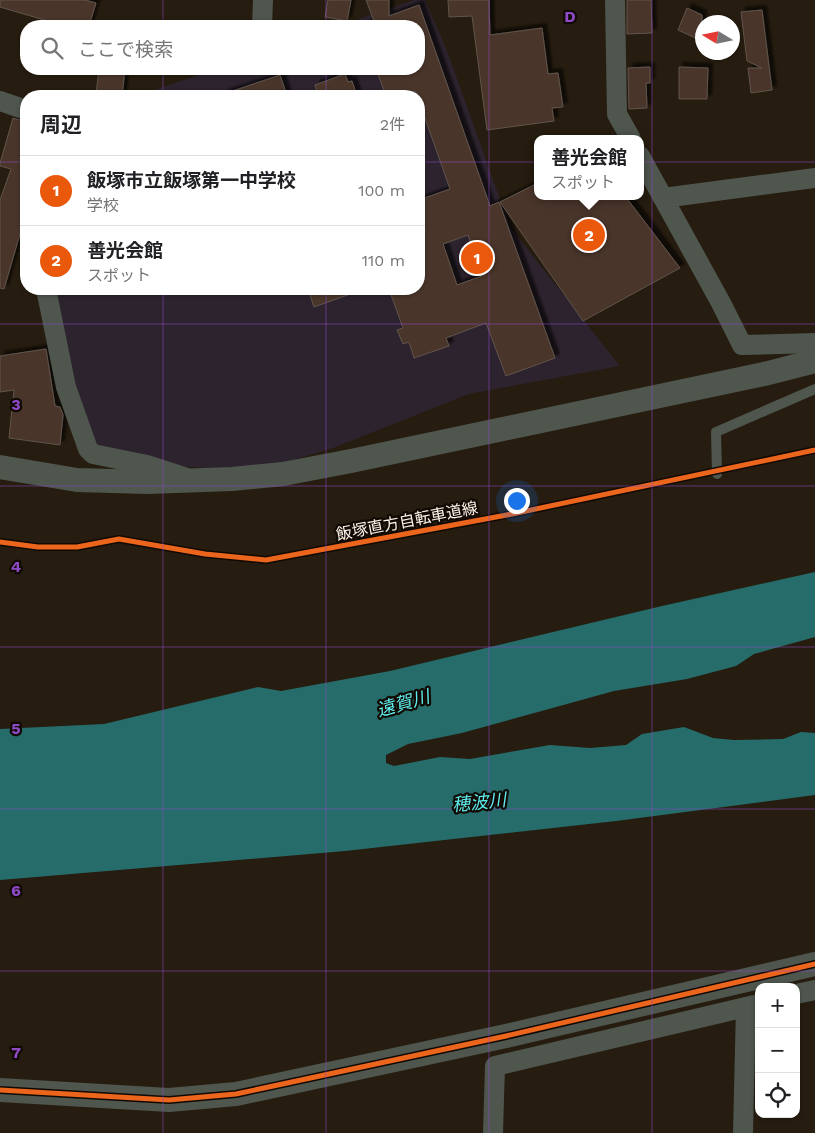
<!DOCTYPE html>
<html lang="ja">
<meta charset="utf-8">
<style>
:root{--surface:#fff;--page:#f6f6f6;--text:#202124;--muted:#757577;--line:#e0e0e0;--accent:#ea580c}
body{margin:0;font-family:"Work Sans","Noto Sans JP",sans-serif;background:var(--page);color:var(--text)}
.controls{position:absolute;right:15px;bottom:15px;display:grid;overflow:hidden;border-radius:10px;box-shadow:0 1px 4px #0004}
.controls button{width:45px;height:45px;display:grid;place-items:center;padding:0;border:0;border-bottom:1px solid var(--line);background:var(--surface);color:var(--text);font:25px sans-serif}
.compass{position:absolute;left:695px;top:15px;width:45px;height:45px;border-radius:50%;background:var(--surface);box-shadow:0 1px 4px #0004;rotate:280deg}
.you{position:absolute;left:516px;top:500px;width:18px;height:18px;margin:-12px;border:4px solid #fff;border-radius:50%;background:#1a73e8;box-shadow:0 0 0 8px #1a73e833}
.badge{display:grid;place-items:center;width:32px;height:32px;border-radius:50%;background:var(--accent);color:#fff;font-size:16px;font-weight:700}
.pin{position:absolute;translate:-50% -50%;border:2px solid #fff;box-shadow:0 1px 5px #0006}
.popup{position:absolute;left:534px;top:135px;width:110px;height:65px;box-sizing:border-box;display:grid;place-content:center;border-radius:10px;background:var(--surface);filter:drop-shadow(0 1px 4px #0005);font-size:16px;white-space:nowrap;color:var(--muted)}
.popup b{font-size:19px;color:var(--text)}
.popup::after{content:'';position:absolute;left:50%;top:100%;margin-left:-10px;border:10px solid transparent;border-top-color:var(--surface)}
.list{margin:0;padding:0;list-style:none}
h2{display:flex;justify-content:space-between;align-items:center;height:65px;margin:0;padding:0 20px;font-size:21px}
h2 small{font-size:16px;font-weight:400;color:var(--muted)}
.list li{display:grid;grid-template-columns:32px 1fr auto;gap:15px;align-items:center;box-sizing:border-box;height:70px;padding:0 20px;border-top:1px solid var(--line)}
.list b{display:block;font-size:19px;white-space:nowrap}
.list p{margin:0;font-size:16px;white-space:nowrap;color:var(--muted)}
.list em{font-size:16px;font-style:normal;color:var(--muted)}
.icon{flex:none;width:28px;height:28px;fill:none;stroke:currentColor;stroke-width:2;stroke-linecap:round;stroke-linejoin:round}
.map{position:relative;flex:none;width:815px;height:1133px;overflow:hidden}
.search{position:absolute;background:var(--surface);box-shadow:0 1px 4px #0004;left:20px;top:20px;width:405px;height:55px;display:flex;align-items:center;gap:12px;box-sizing:border-box;padding:0 18px;border-radius:20px;color:var(--muted);font-size:19px}
.panel{position:absolute;background:var(--surface);box-shadow:0 1px 4px #0004;left:20px;top:90px;width:405px;height:205px;border-radius:20px}
.map>svg:first-child{display:block}
</style>
<div class="map">
<svg width="815" height="1133" viewBox="0 0 815 1133">
<defs>
<filter id="shadow"><feDropShadow dx="4.5" dy="-4.5" stdDeviation="1" flood-color="#0009"/></filter>
</defs>
<rect width="100%" height="100%" fill="#261c0f"/>
<!-- education -->
<path fill="#2d232e" d="M414,0h11l21,48 64,179 110,139 -151,28 -136,54 -50,15 -60,6 -47,-3 -75,-19 -13,-10 -35,-148h366v-193h-282l79,-27h203v-43h-81z"/>
<!-- water -->
<path fill="#266c6b" d="M815,572v65l-61,17 -18,12 -49,13 -73,12 -152,42 -54,11 -22,11v8l8,3 46,-9 30,2 80,-14 40,3 36,-3 16,-11 42,-7 29,11 21,2 49,-1 18,-7 14,1v62l-199,26 -271,30 -345,29v-151l104,-5 154,-37 23,4 109,-20 272,-65z"/>
<!-- building -->
<g fill="#493429" stroke="#60554d" fill-rule="evenodd" filter="url(#shadow)">
<path d="M0,0h85l11,3 -7,23h-24l-65,-19z"/>
<path d="M328,0h23l-4,21 -22,-4z"/>
<path d="M366,0h23v16l30,-11 71,201 9,-4 56,156 -49,18 -20,-53 -40,15 3,8 -35,12 -5,-16 -6,2 -6,-14 6,-2 -14,-39h30v-89l31,-11 -31,-88v-5h-2l-2,-5 -15,5h-14l-10,-27h43v-43h-53v-2l8,-3zM468,235l14,41 -25,9 -14,-41z"/>
<path d="M448,0h41l1,35 52,-7 6,46 10,-1 5,34 -11,1 2,13 -67,9 -15,-114 -23,1z"/>
<path d="M627,0h24l1,33 -25,1z"/>
<path d="M687,8l15,7v26l-24,-11z"/>
<path d="M762,10l10,80 -21,3 -3,-25h14l-15,-7 -6,-49z"/>
<path d="M650,67v16h-4l1,25 -18,1 -1,-41z"/>
<path d="M679,67l29,1 -1,31h-28z"/>
<path d="M99,69h26l-3,27 -26,-2z"/>
<path d="M345,74l3,8 4,-1 5,15h-43l-1,-3 4,-1 -2,-7z"/>
<path d="M280,75l7,21h-62l-1,-2z"/>
<path d="M13,118l13,4v66l-6,17 5,1 -3,21 -18,62 -4,-1v-88l11,-31 -11,-3v-3z"/>
<path d="M538,183v13h87l55,72 -97,53 -83,-119z"/>
<path d="M308,289h51v2l-45,16z"/>
<path d="M46,349l9,57 5,1 3,8 -3,30 -51,-7 5,-48 -14,2v-36z"/>
</g>
<g fill="none" stroke-linecap="round" stroke-linejoin="round">
<!-- service -->
<path stroke="#4e564e" stroke-width="10" d="M717,474l-1,-42 99,-43"/>
<!-- minor -->
<g stroke="#4e564e" stroke-width="20">
<path d="M615,0l2,114 14,25"/>
<path d="M262,26l1,-26"/>
<path d="M0,101l26,9"/>
<path d="M640,156l81,147 21,42 73,-2"/>
<path d="M663,198l152,-20"/>
<path d="M46,289l20,98 22,62 5,5 54,11 40,13"/>
<path d="M796,994l19,-4"/>
<path d="M493,1133l2,-67 251,-59"/>
<path d="M743,1133l3,-126 13,-3"/>
</g>
<!-- tertiary -->
<g stroke="#4e564e" stroke-width="24">
<path d="M0,467l77,13 71,2 84,-3 51,-5 68,-13 413,-87 51,-13"/>
<path d="M0,1090l169,10 67,-6 270,-58 309,-72"/>
</g>
<defs>
<g id="cycleway">
<path d="M0,542l38,5h39l42,-8 86,15 61,6 246,-46 303,-64"/>
<path d="M0,1090l169,10 67,-6 270,-58 309,-72"/>
</g>
</defs>
<!-- cycleway casing -->
<use href="#cycleway" stroke="#110903" stroke-width="8"/>
<!-- cycleway -->
<use href="#cycleway" stroke="#eb651d" stroke-width="5"/>
</g>
<!-- grid -->
<path fill="none" stroke="#8e4ac5" stroke-width="1" stroke-opacity="0.55" d="M163,0v26M326,0v26M489,0v1133M652,0v1133M163,69v27M326,69v27M0,162h26M419,162h396M163,289v844M326,289v844M0,324h815M0,486h815M0,647h815M0,809h815M0,971h815"/>
<g text-anchor="middle" dominant-baseline="central" stroke-width="4.5" stroke-linejoin="round" paint-order="stroke">
<!-- street labels -->
<g font-size="16" fill="#fdf3e8" stroke="#110903">
<text transform="translate(407 521) rotate(-11)">飯塚直方自転車道線</text>
</g>
<!-- water labels -->
<g font-size="18" font-style="italic" fill="#5eeeef" stroke="#110903">
<text transform="translate(403 703) rotate(-16)">遠賀川</text>
<text transform="translate(479 802) rotate(-6)">穂波川</text>
</g>
</g>
<g font-size="16" text-anchor="middle" font-weight="bold" fill="#8e4ac5" stroke="#110903" stroke-width="4.5" stroke-linejoin="round" paint-order="stroke">
<text x="570" y="22">D</text>
<text x="16" y="410">3</text>
<text x="16" y="572">4</text>
<text x="16" y="734">5</text>
<text x="16" y="896">6</text>
<text x="16" y="1058">7</text>
</g>
</svg>
<div class="controls">
<button>+</button>
<button>−</button>
<button><svg class="icon" aria-label="locate" viewBox="0 0 24 24"><circle cx="12" cy="12" r="6"/><path d="M12 2v4M12 18v4M2 12h4M18 12h4"/></svg></button>
</div>
<svg class="compass" viewBox="-18 -18 36 36"><path d="M0-13l5 13h-10z" fill="#e53935"/><path d="M0 13l5-13h-10z" fill="#757577"/></svg>
<div class="you"></div>
<div class="pin badge" style="left:477px;top:258px">1</div>
<div class="pin badge" style="left:589px;top:235px">2</div>
<div class="popup"><b>善光会館</b>スポット</div>
<div class="search"><svg class="icon" aria-label="search" viewBox="0 0 24 24"><circle cx="10" cy="10" r="6"/><path d="M15 15l6 6"/></svg>ここで検索</div>
<section class="panel">
<h2>周辺<small>2件</small></h2>
<ul class="list">
<li><span class="badge">1</span><div><b>飯塚市立飯塚第一中学校</b><p>学校</p></div><em>100 m</em></li>
<li><span class="badge">2</span><div><b>善光会館</b><p>スポット</p></div><em>110 m</em></li>
</ul>
</section>
</div>
